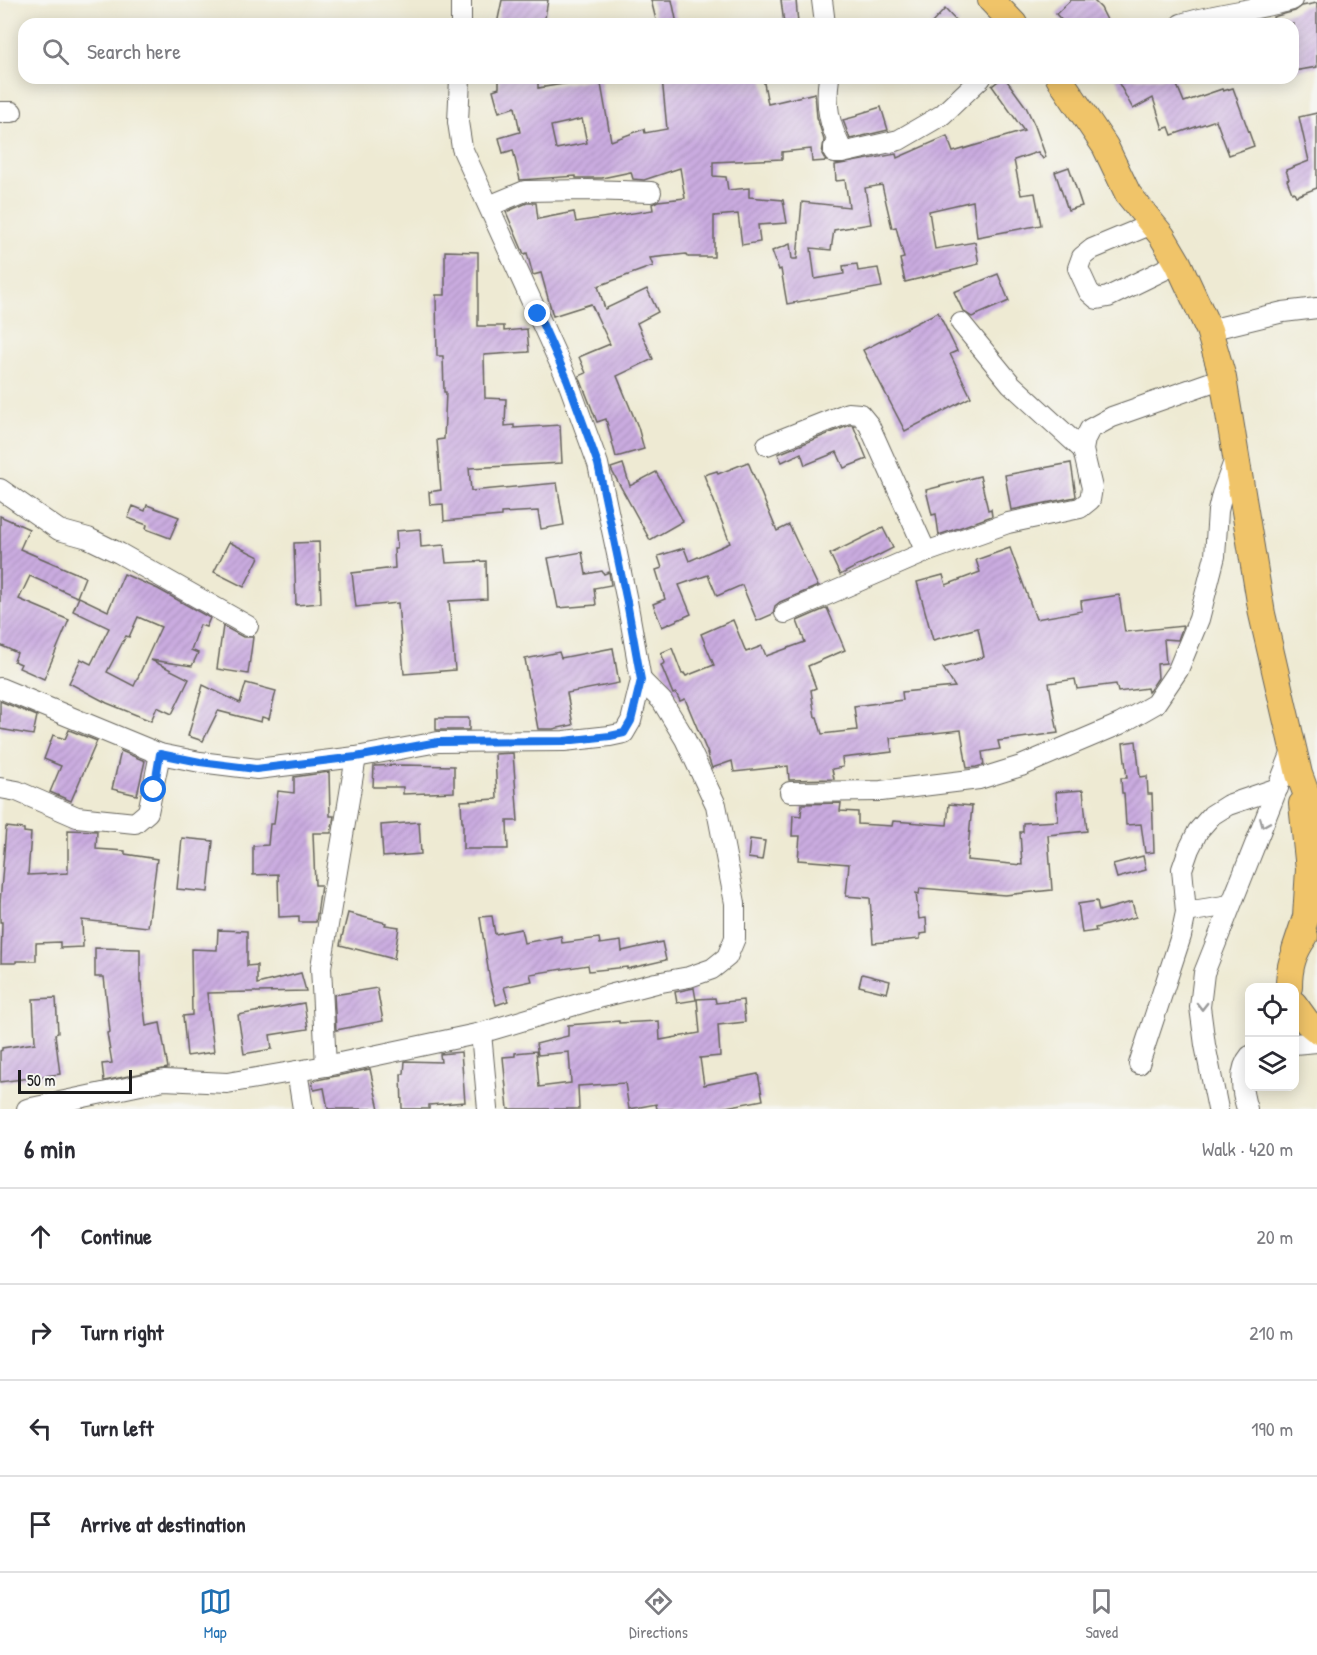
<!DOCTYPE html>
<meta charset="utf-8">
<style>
:root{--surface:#fff;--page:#f2f2f3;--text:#2b2b33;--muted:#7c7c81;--line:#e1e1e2;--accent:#1f6fb2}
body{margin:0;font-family:"Patrick Hand",sans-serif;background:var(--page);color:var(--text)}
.controls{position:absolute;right:18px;bottom:18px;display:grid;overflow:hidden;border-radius:12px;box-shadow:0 3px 15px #0003}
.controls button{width:54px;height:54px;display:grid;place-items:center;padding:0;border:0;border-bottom:2px solid var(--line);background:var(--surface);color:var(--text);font:30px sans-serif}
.scale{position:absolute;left:18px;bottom:15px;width:114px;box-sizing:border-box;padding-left:6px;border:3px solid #1c1c1c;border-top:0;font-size:16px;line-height:21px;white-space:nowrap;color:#1c1c1c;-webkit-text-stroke:4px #f6f6f2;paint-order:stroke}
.stop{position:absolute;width:18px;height:18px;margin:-14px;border:4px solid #1a73e8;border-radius:50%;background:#fff}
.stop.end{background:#1a73e8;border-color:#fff;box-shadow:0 2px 6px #0008}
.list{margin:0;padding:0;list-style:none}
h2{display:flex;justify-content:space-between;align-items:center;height:78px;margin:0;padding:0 24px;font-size:26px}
h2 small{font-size:20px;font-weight:400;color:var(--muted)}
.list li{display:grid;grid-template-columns:39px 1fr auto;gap:18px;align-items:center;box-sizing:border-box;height:96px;padding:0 24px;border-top:2px solid var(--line)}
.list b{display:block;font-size:22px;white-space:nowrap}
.list em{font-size:20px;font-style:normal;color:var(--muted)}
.icon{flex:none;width:33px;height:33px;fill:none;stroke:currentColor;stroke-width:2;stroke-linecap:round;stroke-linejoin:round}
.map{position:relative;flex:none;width:1317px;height:1109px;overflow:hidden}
.search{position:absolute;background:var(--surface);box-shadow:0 3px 15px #0003;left:18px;right:18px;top:18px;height:66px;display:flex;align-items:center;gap:15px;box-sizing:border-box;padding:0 21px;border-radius:18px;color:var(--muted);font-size:22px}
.sheet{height:462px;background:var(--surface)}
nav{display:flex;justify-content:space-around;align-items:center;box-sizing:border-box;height:84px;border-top:2px solid var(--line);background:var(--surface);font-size:16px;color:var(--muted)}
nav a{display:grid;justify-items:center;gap:3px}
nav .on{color:var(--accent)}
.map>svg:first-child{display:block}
</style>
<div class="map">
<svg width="1317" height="1109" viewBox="0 0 1317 1109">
<defs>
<pattern id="building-hatch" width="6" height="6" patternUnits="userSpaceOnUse" patternTransform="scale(1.5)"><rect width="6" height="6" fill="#caace0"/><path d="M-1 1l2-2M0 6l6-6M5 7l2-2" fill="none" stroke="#ad93c0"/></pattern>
</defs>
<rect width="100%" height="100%" fill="#f6f6f2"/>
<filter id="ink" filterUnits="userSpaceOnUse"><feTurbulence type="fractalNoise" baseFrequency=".0167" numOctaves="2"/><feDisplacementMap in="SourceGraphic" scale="12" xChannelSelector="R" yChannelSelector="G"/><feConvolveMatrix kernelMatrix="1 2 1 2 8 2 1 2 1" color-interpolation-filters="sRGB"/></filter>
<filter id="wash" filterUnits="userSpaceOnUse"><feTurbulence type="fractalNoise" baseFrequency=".008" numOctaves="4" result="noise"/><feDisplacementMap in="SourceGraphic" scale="24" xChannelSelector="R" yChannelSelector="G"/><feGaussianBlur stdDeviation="1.35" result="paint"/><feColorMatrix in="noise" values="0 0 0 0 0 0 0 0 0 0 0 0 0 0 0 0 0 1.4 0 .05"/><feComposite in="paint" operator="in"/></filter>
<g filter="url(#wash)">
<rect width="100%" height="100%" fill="#eeead3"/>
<g id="blocks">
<!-- building -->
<g fill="url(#building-hatch)" fill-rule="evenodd">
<path d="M502,0h46l-4,24 -20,-3v3h-27z"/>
<path d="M651,0h21l5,24h-20z"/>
<path d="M781,0h15l2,24h-14z"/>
<path d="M1071,0h22l8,8 8,16h-44l-9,-10z"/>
<path d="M1317,3v64l-24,4v-47h-19l-1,-7 22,-6 7,-5z"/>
<path d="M945,9l14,15h-28z"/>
<path d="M499,78h39v10l62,-10 11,63 33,-12 1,4 22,-4 -5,-51h101l5,26 47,-11 2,24 7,23 -2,14 4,7 -14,1 -1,-13 -29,3v7l-69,3v14l13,1 2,13 21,-2v9l34,3 4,23 -29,2 2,17 -18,3 -4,-31 -24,2v41h-26l-2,-3 -36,4 3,8 -55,20 7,23 42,-20 11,23 -21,11 16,36 -36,17 21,51 6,22 -28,8 -10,-38 -9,3 -18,-46 7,-3 -7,-16 31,-13 -19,-40 -38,12 -12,-43 -8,2 -6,-22 -3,1 -18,-42 21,-9h9l2,16 36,-7 2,10 77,-12 -1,-6 6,-3 27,-3 -5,-30 -36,12 -11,-1 -2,-7 -29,6h-26v-2l-56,4 -7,-30 -10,3 -4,-15 21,-6 -5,-25 -16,5 -6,-22 6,-2zM582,119l5,24 -31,6 -5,-23z"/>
<path d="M1002,78h3l21,29 9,19 11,31 -3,2 -5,-7 -24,8 7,35 14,-2 6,32 -64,12 -4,-36 -44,10 6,38 40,-7 4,22 -74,18 -5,-23 4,-1 -8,-31 -4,1 -10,-43 -17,3 6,36 -37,6 -3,20 -20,-2 4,31 29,-5 -1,-8 14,-2 1,7 20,-3 4,19 -95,17 -6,-35 -2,1 -7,-19 18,-7 2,15h5l5,-57 47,5 -4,-27 -9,1 -1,-16 61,-11 1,4 50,-22 6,16 71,-21 -32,-45z"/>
<path d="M1116,78h58l10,24 38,-13 1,2 10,-3 21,58 -25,9 -13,-35 -44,15 -3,-8 -6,2 -10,-31 -20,11z"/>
<path d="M881,107l7,23 -38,9 -7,-19 15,-4v-2z"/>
<path d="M1317,113v75l-21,8 -2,-4 -2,1 -5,-13 2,-1 -3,-9 23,-9 -10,-44z"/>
<path d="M1069,167l13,39 -14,4 -13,-38z"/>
<path d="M445,251l33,1v74h26v5l23,-2 2,23 -45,3 1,43 21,1 -1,27 9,-1v3l46,-3 2,38 -93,5 2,23 86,-8 7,42 -23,4 -3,-18 -37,2v3l-57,5 -1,-17 -13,1 -1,-13 12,-2 -4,-50 7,-1 2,-47h-2l-1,-36h-6l-1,-61h9z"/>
<path d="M998,274l11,27 -37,16 -9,-6 -9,-19z"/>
<path d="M938,312l19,39 -7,3 21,43 -66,34 -42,-81z"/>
<path d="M850,425h3l14,34 -23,9 -7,-16 -32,13 -4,-12 -19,9 -4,-8z"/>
<path d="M748,462l29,69 12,-6 29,61 -38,16 -5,4 -2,8 -16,7 -15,-36 -25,11 -9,-21 -29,10 12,29 -29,13 -9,-23 12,-5 -9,-29 6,-2 -4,-12 26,-8 5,13 41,-18 -26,-68 13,-4 1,3z"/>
<path d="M1071,463l5,33 -1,1 -64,13 -6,-35z"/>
<path d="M623,464l7,22 26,-14 27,49 -33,19 -38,-69 -1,-3z"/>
<path d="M980,476l8,34 3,-1 1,7 -53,19 -3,-21 -4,1 -6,-25z"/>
<path d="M147,505l32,12 -9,21 -24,-9 1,-4 -19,-7 5,-12 12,5z"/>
<path d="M0,516l29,13 -9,20 65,28 -8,20 -47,-21 -11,23 50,21 -25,59 -25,-11 2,-4 -7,-3 3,-8 -17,-8z"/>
<path d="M883,528l10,20 -53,27 -10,-21z"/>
<path d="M420,529l1,18 23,-2 2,18 40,-2 1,38 -38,2 6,69 -51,4 -6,-71 -42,4 -4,-34 43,-5 -1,-19h3l-1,-18z"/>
<path d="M229,542l30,15 -15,30 -30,-15z"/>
<path d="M319,542l2,61 -25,2 -2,-62z"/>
<path d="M1010,548l26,71 46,-8 -1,-10 38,-6 6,37 58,-6 -5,14 -14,-1 2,24 -9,1 1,14 -8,12 -2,2 -1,-4 -29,4 -2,-8 -39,5 -2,-10 -26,4 9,50 -60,8 2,8 -18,3 2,13 -8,2 -9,1 -6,-38 -71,8 2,14 -50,6 1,9 -11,2 2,10 -45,1 -1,-14 -54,6 -2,-11 -20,7 -5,-14h1l-23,-55 -5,2 -4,-8 -3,1 -12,-29 4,-2 -4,-10 11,-5 10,26 2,-1 2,3 28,-11 -13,-31 32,-14 13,32 16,-6 4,10 39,-14 -8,-21 30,-13 18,42 -37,16 8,22 -5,2 4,27h2l5,17 35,-4 -3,-24 49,-6 -1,-8 53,-5 -12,-19 41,-11 -6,-29 -45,12 -16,-58 26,-7 3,10 34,-13 -4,-12z"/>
<path d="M582,552l4,22 16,-3 2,3 5,-2 2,13 -17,3 2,17 -38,3 -10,-50z"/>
<path d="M124,574l34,15 52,29 -4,9 -6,-2 -9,25 7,3 -6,13 -41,-6 38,19 -17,35 -15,-7 -6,14 -44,-18 -38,-20 12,-24 10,5 18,-36 -36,-17 6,-14 29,14zM138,617l23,10 -27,59 -27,-14 19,-36 3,1z"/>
<path d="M223,626l20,11h10l-5,37 -31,-5z"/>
<path d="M613,648l6,35 -52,10 6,32 -20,4h-15l-13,-70 34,-7 2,6z"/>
<path d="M246,683l30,8 -7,28 -7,-2 -1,5 -43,-11 -15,30 -15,-5 15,-51 37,18z"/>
<path d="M0,701l37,15 -4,19 -33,-6z"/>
<rect x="436" y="718" width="33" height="12"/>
<path d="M69,730l28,11 -26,60 -21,-9 11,-26 -17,-7 9,-24 12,4z"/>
<path d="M1136,741l4,36 7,-1 1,18h4l2,58 -9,1 -4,-29 -15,1 -2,-32h-2l-1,-15h6l-4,-35z"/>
<path d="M121,751l24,10 -8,34 -25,-6z"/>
<path d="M513,753l5,68h-11l1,28h-45v-27h-1l-1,-21 36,-2 -2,-45z"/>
<path d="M402,765l52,1v26l-51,2v-7h-30l1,-21z"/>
<path d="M329,772l1,44h4l-3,17h-18l2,52h6l-5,37h-17v-6l-20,1 -1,-43 -25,1v-29l15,-1 2,-21h4l4,-33 16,2v-16z"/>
<path d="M1083,790l4,41 -39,4 4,55 -47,5 -85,-7 -1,6 -3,-1 3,26 7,-1 1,15 -7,1v5l-47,4 -3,-45 -24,-2 3,-32 -51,-4 2,-24h-8l1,-21 8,1 1,-12 39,-1 -1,8 18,1v12l34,2 1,-5 54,4 2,-21 23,2 -5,54 55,5 -2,-33h3v-9l35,-2 -2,-29z"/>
<path d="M419,822l2,32 -38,3 -2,-32z"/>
<path d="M6,827l18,2v3l7,1 -3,42 40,-2v-43l29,1 -1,18 29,2v3l32,5 -9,68 -66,-7 1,27 -23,1v-6l-24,1v18h-20v2h-15l1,-41h-2v-19z"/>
<path d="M182,838l31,3 -5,51 -31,-3z"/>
<path d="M750,839l15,2 -3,19 -14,-2z"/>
<path d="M1143,856l3,14 -29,8 -4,-14z"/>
<path d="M1097,901l2,10 33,-9 4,15 -41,11 1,3 -14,2 -4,-29z"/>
<path d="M348,913l38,10 -1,2 14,2 -5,32 -54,-14z"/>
<path d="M492,916l3,18 26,-5 3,14 37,-7 1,7 37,-5 1,6 21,-3 1,10 40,-9 4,18 -39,9v-2l-38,4 -1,-6 -58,9 2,7 -28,6 4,14 -12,4 -6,-24 -10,-64z"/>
<path d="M218,930l29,1v35l10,-1v19l44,-11 5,18 -99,2 7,59 -27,4 -4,-40 9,-1 -1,-66 26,1z"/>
<path d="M95,948l45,1v33h1l5,44 14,-3 8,45 -64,13 -2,-17 10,-1 -5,-30 3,-1 -6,-55h-9z"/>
<path d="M862,974l28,7 -3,12 -28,-7z"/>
<path d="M377,988l6,33 -47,9 -2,-35z"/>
<path d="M694,988l2,12 -19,3 -2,-11z"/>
<path d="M56,998l2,35 -3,1 5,40 -60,8v-31l2,-1v-2l33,-5 -2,-44z"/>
<path d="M715,998l1,5 27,-3 2,22 -27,3 2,31 -20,2 4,27 54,-11 5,26 -47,9h-59l-1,-5 -27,5 -4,-26 -47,3 1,23h-71l-5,-52 12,-1v-3l21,-2 3,36 32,-4 -2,-31 -31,3 -2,-11 32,-8v-11l51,-4v2l40,-2 1,19 40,-7 -3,-34z"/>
<path d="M304,1003l4,26 -38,6 2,14 -28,5 -6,-39z"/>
<path d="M461,1052l4,50 -36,3v4h-27l-1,-35h3l1,-13 36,1 -1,-8z"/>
<path d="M370,1069l9,40h-51l-4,-21 -10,2 -2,-9z"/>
</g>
</g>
</g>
<g filter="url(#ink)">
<use href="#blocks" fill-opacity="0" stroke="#66645c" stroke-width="1.5"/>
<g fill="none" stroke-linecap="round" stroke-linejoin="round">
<defs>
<g id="minor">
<path d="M461,0v24"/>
<path d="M822,0l3,24"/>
<path d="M1181,24c37,-11 74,-14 111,-24"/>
<path d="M829,78c-4,27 0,46 12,70l-7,-1v6h8l57,-13 43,-25 39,-37"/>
<path d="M0,112h12"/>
<path d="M489,206l36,-15 63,-1 63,2"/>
<path d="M1152,224l-60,25 -10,8 -4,11 11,24 8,7 11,-2 70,-34"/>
<path d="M961,323l50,61 72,66"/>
<path d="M1209,330l74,-18 34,-4"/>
<path d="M767,445l81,-32 12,1 9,11 57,127"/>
<path d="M0,489l59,41 29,8 31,15 129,73"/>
<path d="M785,613l141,-61 82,-29 72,-15 10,-8 2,-12 -9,-38 2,-11 5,-10 22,-12 111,-39"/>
<path d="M0,688l160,66 40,8 57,7 99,-12 82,-15 126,-1 46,-5 14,-3 7,-12 10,-41 -14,-79 -29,-137 -31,-85 -105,-231 -4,-26 2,-44"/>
<path d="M0,788l17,3 60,26 58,6 13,-11 12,-58"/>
<path d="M790,792l91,-1 98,-12 42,-13 99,-42 35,-20 23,-34 21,-51 16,-63 3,-45 4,-17 14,-38"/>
<path d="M1186,912l44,-7"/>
<path d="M481,1033l7,76"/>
<path d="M1294,1044l23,-2"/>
<path d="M1139,1064l42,-128 5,-24 -4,-43 7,-20 9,-18 14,-16 16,-10 50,-17"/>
<path d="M326,1066l-5,-99 35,-210"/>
<path d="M297,1071l6,38"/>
<path d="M27,1109l137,-29 63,3 99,-17 155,-33 121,-36 54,-14 33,-6 23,-8 15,-12 8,-19v-35l-19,-98 -31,-66 -23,-38 -21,-21"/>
<path d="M1218,1109l-13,-64 -5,-38 4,-34 89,-224"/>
<path d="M1247,1109c-5,-16 -9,-39 3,-53"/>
</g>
<g id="major">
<path d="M991,0l23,24"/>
<path d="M1059,78l46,68 23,48 34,42 16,27 31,67 14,48 39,236 37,160 18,49"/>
<path d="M1295,950l11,-33 3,-48 -7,-65"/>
<path d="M1289,987c0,-20 4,-34 16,-51"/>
<path d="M1294,1004l13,18 10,8"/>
</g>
</defs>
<!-- minor casing -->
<use href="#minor" stroke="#66645c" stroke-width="22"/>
<!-- major casing -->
<use href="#major" stroke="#66645c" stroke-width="28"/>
<!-- minor -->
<use href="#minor" stroke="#fff" stroke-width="20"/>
<!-- major -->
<use href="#major" stroke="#f0c469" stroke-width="26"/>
</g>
<!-- one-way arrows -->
<defs><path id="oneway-chevron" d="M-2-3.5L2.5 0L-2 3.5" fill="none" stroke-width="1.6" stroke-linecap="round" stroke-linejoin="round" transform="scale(1.5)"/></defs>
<g stroke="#999">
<use href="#oneway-chevron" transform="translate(1264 823) rotate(113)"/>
<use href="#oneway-chevron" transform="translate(1202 1006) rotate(90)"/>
</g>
</g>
<g fill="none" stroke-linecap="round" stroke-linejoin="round" filter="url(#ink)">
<!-- route -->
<path stroke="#1a73e8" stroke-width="8" d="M154,790l6,-36 40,8 56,7 100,-12 82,-15 126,-1 46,-5 14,-3 7,-12 10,-41 -14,-78 -29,-138 -31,-85 -29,-65"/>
</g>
</svg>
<div class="controls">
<button><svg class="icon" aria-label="locate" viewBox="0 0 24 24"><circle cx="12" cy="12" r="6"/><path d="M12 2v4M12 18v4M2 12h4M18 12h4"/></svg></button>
<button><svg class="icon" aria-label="layers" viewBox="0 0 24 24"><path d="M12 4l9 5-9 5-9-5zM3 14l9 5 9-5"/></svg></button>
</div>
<div class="scale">50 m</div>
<div class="stop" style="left:154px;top:790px"></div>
<div class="stop end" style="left:538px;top:314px"></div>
<div class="search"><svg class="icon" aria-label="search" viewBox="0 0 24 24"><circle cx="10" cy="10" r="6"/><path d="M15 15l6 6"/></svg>Search here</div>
</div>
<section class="sheet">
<h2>6 min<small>Walk · 420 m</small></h2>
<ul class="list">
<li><svg class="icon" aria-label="ahead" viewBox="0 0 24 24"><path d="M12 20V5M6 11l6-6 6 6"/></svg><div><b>Continue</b></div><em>20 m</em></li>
<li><svg class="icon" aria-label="right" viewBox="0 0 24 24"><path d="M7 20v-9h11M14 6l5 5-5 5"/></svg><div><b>Turn right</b></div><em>210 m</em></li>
<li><svg class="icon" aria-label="left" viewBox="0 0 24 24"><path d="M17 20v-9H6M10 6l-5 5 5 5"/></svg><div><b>Turn left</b></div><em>190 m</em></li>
<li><svg class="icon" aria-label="arrive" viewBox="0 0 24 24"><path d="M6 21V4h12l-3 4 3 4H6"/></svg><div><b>Arrive at destination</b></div></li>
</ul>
</section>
<nav>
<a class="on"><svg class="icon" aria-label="map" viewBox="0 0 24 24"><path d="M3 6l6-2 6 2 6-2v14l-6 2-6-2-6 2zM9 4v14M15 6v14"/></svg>Map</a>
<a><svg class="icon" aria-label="directions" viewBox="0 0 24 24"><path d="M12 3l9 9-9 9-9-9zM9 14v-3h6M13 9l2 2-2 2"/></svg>Directions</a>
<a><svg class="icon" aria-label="saved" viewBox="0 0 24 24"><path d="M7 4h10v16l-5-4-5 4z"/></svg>Saved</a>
</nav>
